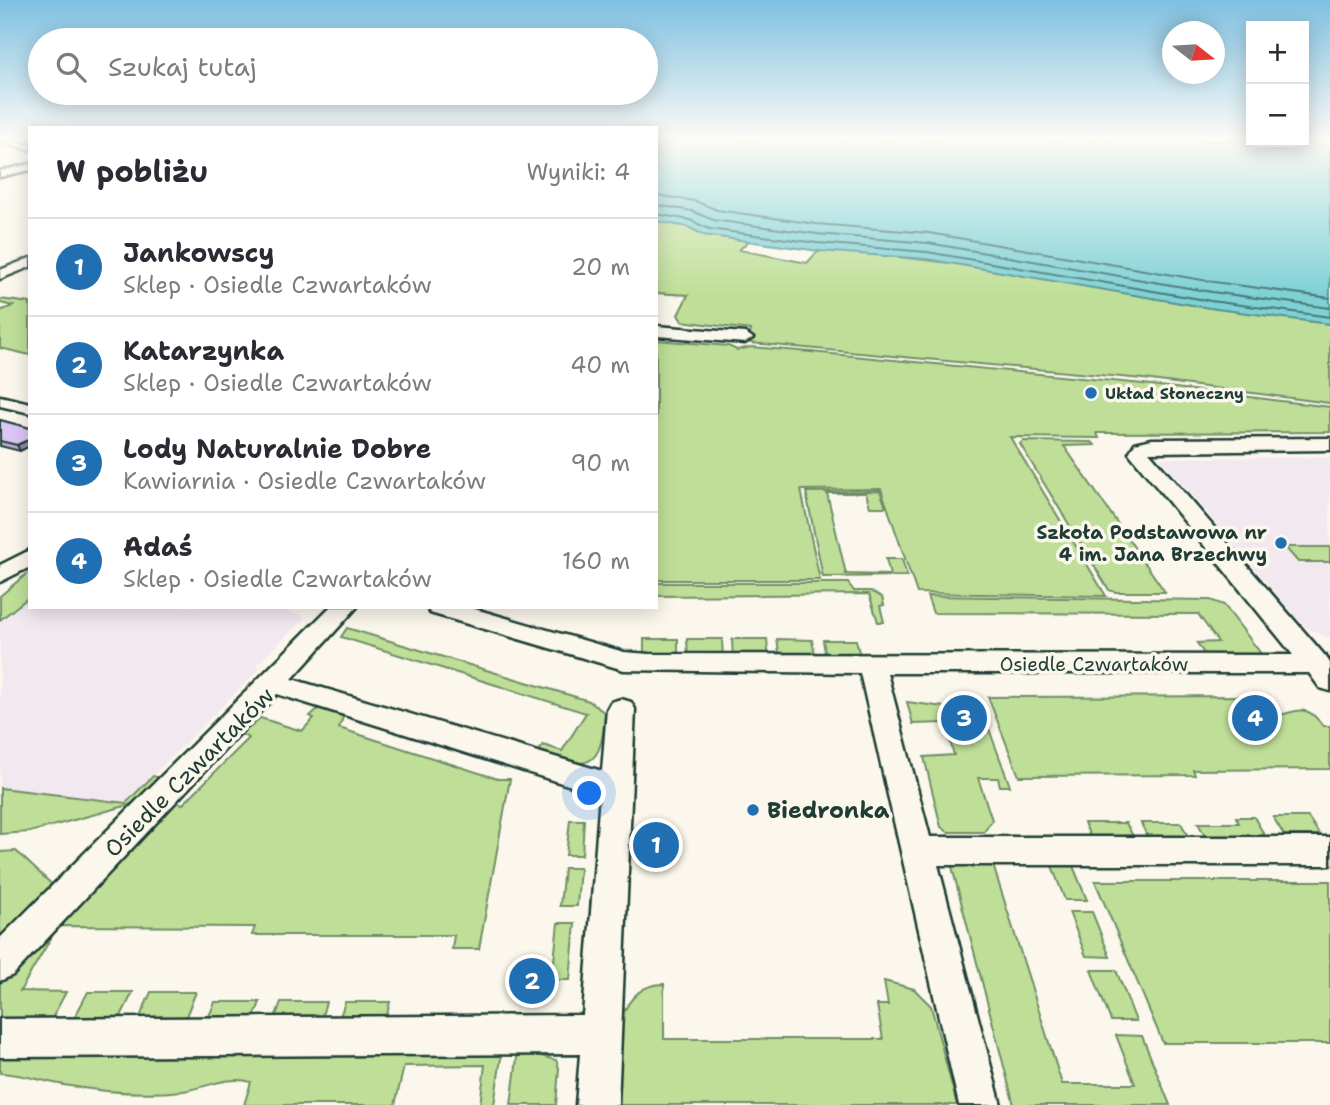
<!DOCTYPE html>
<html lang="pl">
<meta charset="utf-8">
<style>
:root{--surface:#fff;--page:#f2f2f3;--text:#2b2b33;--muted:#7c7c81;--line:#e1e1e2;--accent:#1f6fb2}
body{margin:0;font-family:"Shantell Sans",sans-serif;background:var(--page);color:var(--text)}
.controls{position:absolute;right:21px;top:21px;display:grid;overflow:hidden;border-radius:0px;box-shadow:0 4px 18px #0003}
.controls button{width:63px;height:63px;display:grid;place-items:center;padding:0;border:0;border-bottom:2px solid var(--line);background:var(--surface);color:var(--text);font:35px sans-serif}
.compass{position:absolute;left:1162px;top:21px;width:63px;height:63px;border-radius:50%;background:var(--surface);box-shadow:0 4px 18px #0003;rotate:107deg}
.you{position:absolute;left:590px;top:794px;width:24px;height:24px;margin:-18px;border:5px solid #fff;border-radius:50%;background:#1a73e8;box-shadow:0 0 0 10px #1a73e833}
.badge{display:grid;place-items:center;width:46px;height:46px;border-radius:50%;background:var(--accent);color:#fff;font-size:23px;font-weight:700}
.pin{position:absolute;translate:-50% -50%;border:4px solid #fff;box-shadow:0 2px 7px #0006}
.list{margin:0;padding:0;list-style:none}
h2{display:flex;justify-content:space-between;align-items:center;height:91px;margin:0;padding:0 28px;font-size:30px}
h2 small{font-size:23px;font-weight:400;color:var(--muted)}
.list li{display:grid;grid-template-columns:46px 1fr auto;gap:21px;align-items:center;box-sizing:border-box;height:98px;padding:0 28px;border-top:2px solid var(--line)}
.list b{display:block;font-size:26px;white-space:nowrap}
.list p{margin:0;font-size:23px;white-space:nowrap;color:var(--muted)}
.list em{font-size:23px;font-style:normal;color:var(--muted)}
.icon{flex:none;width:38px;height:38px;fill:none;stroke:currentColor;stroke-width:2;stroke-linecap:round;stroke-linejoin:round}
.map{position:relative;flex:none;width:1330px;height:1105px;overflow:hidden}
.search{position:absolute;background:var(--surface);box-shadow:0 4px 18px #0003;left:28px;top:28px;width:630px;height:77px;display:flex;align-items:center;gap:18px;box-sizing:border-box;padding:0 24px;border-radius:38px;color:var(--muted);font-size:26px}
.panel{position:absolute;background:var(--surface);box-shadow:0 4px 18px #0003;left:28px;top:126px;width:630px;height:483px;border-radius:0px}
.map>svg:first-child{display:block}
</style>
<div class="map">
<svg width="1330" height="1105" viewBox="0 0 1330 1105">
<rect width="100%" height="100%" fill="#fbf7ec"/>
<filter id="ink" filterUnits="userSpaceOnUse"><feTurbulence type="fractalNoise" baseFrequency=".0143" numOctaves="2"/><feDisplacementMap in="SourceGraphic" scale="14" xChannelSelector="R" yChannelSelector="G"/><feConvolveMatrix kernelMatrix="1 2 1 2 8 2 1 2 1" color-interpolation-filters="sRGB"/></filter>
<g filter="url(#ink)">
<!-- built -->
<g fill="#f2e8ef">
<path d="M1330,457v181l-25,-11 -145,-169z"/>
<path d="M30,596v11h244l32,10 -50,48 4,3 -134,135 -126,-15v-168z"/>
</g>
<!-- green -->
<g fill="#bfdf98" stroke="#6f8e66" stroke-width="2">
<path d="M656,221l32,6 16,8 45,6 -10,9 68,13 9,-10 11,-4 133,15 250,44 120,16v79l-187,-24 -392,-36 -3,-2 3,-11 -69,-9 -4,-6 10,-20 -32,-2z"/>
<path d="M0,299l30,4v52l-30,-7v-37l13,-5 -13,-3z"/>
<path d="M656,340l72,6 9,4 14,-3 60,5 332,32 187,23v25l-233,1 2,5 -89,-1 96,159 -189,-3 -36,-104 -80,1 19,90h-164z"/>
<path d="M1023,441l69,1 3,3 -31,1 101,146h-50l-6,-2 -89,-146z"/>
<path d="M880,491l6,16h-16l-4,-14h-39l19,81 44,1 -4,-16h16l5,17 -84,1 -17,-85z"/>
<path d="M1285,547h45v15h-32z"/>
<path d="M30,571v25l-30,24v-24z"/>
<path d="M656,583h192l6,8h16l12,6 2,8 -4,1 4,16h-6l-9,-28 -213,2z"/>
<path d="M927,596l283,4 14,5 38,50h-57l-8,-12 21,-1 -20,-28 -265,-1z"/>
<path d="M347,628l242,73 16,12c-4,61 -18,53 -70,44l8,-12 19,6 24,-38 -245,-76z"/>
<path d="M644,639h34v19l-34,-3z"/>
<path d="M687,639h35l1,20h-35z"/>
<path d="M732,639h35l2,20h-36z"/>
<path d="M777,639l35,1 4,19h-36z"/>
<path d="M823,640h33l5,20 -35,-1z"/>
<path d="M1258,696l13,20c24,-1 33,-17 52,10h7v43l-137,1 2,5 -176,1 -31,-79z"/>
<path d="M907,702l44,6 3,3 -4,5 2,7 17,6 7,-3v-8l-5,-6 -12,-3 1,-5 19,-2 31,84h-10l-2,-8h-20l14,42 -8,12h-36l-7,-5 -17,-70 30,-2 -9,-32 -32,1z"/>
<path d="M320,707l25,5 -6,16 159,51h12l-31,170h-27l2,-14h-202l3,-8 -197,-1 -38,65 46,1 -18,34h-48v-45l173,-180 10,3 66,-66 -9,-4 7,-8 4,1 9,-9 42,13 12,-13 -4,-2z"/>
<path d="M153,776l14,4 -20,20 -117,32 -30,2v-46l126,15z"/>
<path d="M1236,817h18l11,19h-60l-7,-13h41z"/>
<path d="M1273,817h35l12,18h-36z"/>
<path d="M570,820h14l-2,35h-16z"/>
<path d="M1084,823h42l7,13h-43z"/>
<path d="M1141,823h40l7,13h-41z"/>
<path d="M16,851l43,40 -59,60v-99z"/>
<path d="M951,863l42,2 69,219h73l-19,-49 26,1 28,69h-156z"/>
<path d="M1052,866h21l14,34h-22z"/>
<path d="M564,868h16l-3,38h-17z"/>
<path d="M1095,881h235v162h-167z"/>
<path d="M1069,912h23l18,45 -24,-1z"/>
<path d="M558,923h17l-5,57h-18z"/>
<path d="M1091,970h25l20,51h-25z"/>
<path d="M884,981l30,8 17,17 26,99h-349c5,-39 2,-121 56,-121v55h219l-6,-34h11z"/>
<path d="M88,992h45l-17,34h-46z"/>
<path d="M151,992h45l-14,34h-46z"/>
<path d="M215,1002h45l-9,24h-46z"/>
<path d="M281,1002h45l-7,24h-47z"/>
<path d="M345,1002h45l-6,24h-47z"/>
<path d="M518,1050l38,10 3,8 -3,37h-45z"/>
<path d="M502,1051l-8,54h-14l5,-40 -81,1 -9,39h-151l7,-23c-22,-7 -46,6 -68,9 -39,4 -81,1 -119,-6 -23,-4 -40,-11 -64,-12v-18z"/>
</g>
<!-- water -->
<path fill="#7fd1d6" stroke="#599695" stroke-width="2" d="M656,140l648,1 26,6v177l-120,-16 -284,-49 -107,-8 -115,-16 -16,-8 -32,-6z"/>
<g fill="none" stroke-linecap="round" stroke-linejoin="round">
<!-- shore -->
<g stroke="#457875" stroke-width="2">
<path d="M656,195l39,6 22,9 99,14 113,9 285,49 116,16"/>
<path d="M656,205l36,6 21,9 104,14 111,9 284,49 118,16"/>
<path d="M656,214l34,6 19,9 108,14 110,9 284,49 119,16"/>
</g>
<defs>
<g id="minor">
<path d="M1,140l29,4v6l-28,-8z"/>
<path d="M30,164v6l-30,7v-6z"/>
<path d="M30,258v9l-30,12v-9z"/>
<path d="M656,326l89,7 8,5 -8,5 -89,-7z"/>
<path d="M0,396l30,7v10l-30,-7z"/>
<path d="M1330,438v12l-181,2 177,205 4,6v28l-10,-3 -11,-15h-422l43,164h400v28h-392l63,240h-42l-99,-432 -236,-3 -194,-57 -3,-6h41l156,45 25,2 644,1 -164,-202 6,-10 17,-4z"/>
<path d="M30,550v17l-30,15v-17z"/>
<path d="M330,607h27l-65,72 310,92 5,-62 4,-7 10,-3 10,3 4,7 -17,396h-42l4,-51 -580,3v-38l583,-4 17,-220 -323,-101 -264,281 -13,6v-43z"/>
</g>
</defs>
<!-- minor casing -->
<use href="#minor" stroke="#1f3d34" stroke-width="5"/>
<!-- minor -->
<use href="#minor" fill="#fbf7ec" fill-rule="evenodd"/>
</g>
<!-- wall -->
<path fill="#bdaad4" stroke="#1f3d34" stroke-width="2" d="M0,420l30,8v18l-10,5 -20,-5z"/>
<!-- shaded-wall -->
<path fill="#9a8bac" stroke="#1f3d34" stroke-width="2" d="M30,439v7l-10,5 -3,-6z"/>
<!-- building -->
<path fill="#dcc6f6" stroke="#1f3d34" stroke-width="2" d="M0,420l30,8v11l-13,6 -17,-4z"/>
</g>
<!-- sky -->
<linearGradient id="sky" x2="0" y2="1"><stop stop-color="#7ec0e1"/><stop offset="0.47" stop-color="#fdfbf6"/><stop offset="1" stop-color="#fdfbf6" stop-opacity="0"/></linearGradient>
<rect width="1330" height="295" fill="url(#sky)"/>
<!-- markers -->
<g fill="#1f6fb2" stroke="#fbf7ec" stroke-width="2.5">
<circle cx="1091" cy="393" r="7"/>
<circle cx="1281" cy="543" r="7"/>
<circle cx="753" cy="810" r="7"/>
</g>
<g text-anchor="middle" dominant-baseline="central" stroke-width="7" stroke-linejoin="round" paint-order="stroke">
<!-- far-poi labels -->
<g font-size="16" font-weight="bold" fill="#1f3d34" stroke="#fbf7ec" text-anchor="start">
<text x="1105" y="393">Układ Słoneczny</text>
</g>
<!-- poi labels -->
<g font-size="19" font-weight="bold" fill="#1f3d34" stroke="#fbf7ec" text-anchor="end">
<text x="1267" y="532">Szkoła Podstawowa nr<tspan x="1267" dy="22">4 im. Jana Brzechwy</tspan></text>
</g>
<!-- street labels -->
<g font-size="19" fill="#1f3d34" stroke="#fbf7ec">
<text x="1094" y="664">Osiedle Czwartaków</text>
</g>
<!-- near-street labels -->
<g font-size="23" fill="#1f3d34" stroke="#fbf7ec">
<text transform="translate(189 772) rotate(-45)">Osiedle Czwartaków</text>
</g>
<!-- near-poi labels -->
<g font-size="23" font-weight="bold" fill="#1f3d34" stroke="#fbf7ec" text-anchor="start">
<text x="767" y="810">Biedronka</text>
</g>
</g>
</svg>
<div class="controls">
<button>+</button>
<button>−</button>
</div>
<svg class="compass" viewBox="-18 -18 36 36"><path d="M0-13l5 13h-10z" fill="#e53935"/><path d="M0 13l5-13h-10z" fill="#7c7c81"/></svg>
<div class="you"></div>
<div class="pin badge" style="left:656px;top:845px">1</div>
<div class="pin badge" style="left:532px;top:981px">2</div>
<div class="pin badge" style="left:964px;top:718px">3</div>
<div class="pin badge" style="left:1255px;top:718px">4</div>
<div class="search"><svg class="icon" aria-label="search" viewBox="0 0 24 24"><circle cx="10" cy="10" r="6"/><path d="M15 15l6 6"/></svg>Szukaj tutaj</div>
<section class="panel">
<h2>W pobliżu<small>Wyniki: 4</small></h2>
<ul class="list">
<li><span class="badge">1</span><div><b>Jankowscy</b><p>Sklep · Osiedle Czwartaków</p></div><em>20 m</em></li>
<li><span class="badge">2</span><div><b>Katarzynka</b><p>Sklep · Osiedle Czwartaków</p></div><em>40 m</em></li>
<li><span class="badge">3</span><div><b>Lody Naturalnie Dobre</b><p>Kawiarnia · Osiedle Czwartaków</p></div><em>90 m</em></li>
<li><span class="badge">4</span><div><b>Adaś</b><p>Sklep · Osiedle Czwartaków</p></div><em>160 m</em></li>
</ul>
</section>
</div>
